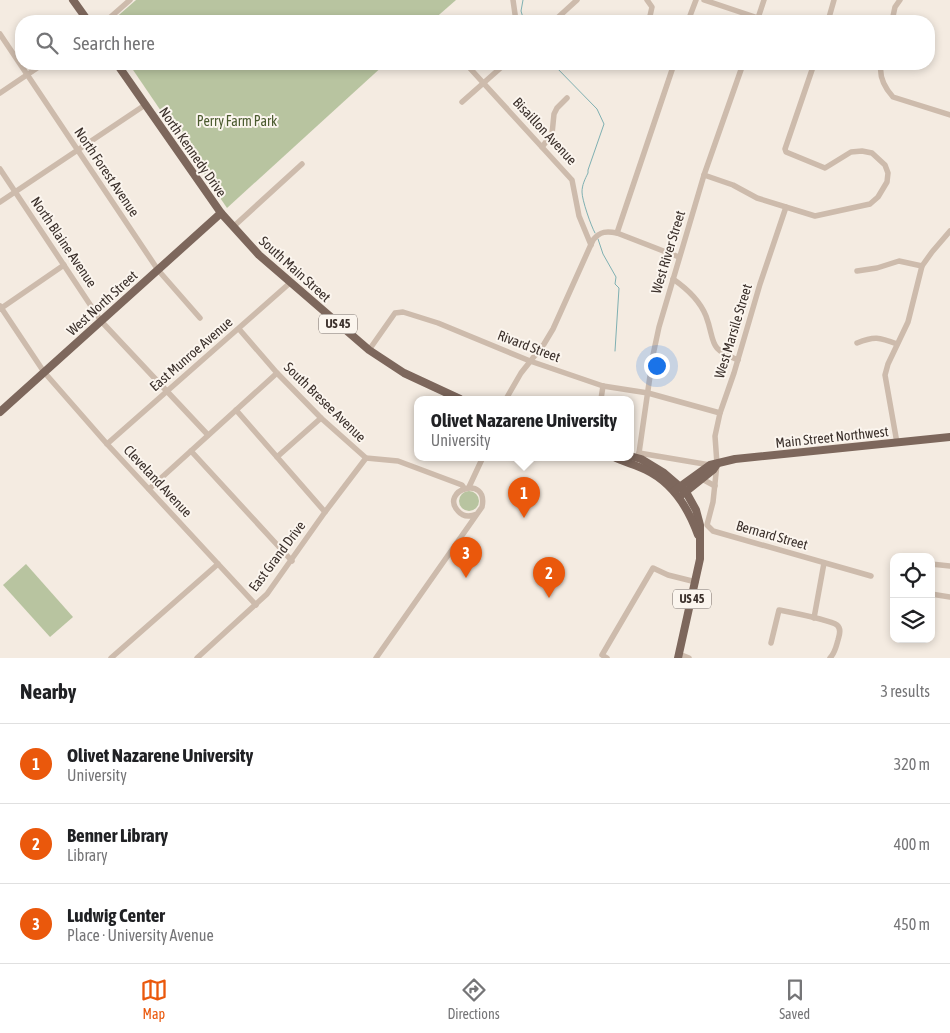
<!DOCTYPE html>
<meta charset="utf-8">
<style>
:root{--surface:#fff;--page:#f2f2f2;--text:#202124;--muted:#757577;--line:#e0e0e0;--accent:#ea580c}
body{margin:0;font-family:"Asap Condensed",sans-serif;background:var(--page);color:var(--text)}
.controls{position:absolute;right:15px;bottom:15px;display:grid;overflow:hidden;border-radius:10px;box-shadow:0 2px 8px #0003}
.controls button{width:45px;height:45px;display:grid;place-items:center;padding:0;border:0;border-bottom:1px solid var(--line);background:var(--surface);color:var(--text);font:25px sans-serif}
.you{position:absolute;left:656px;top:365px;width:18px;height:18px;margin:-12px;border:4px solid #fff;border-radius:50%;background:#1a73e8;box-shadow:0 0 0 8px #1a73e833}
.badge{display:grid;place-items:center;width:32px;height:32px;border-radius:50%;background:var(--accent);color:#fff;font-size:16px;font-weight:700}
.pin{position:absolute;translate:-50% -41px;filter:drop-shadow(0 1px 2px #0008)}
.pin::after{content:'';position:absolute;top:26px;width:18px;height:15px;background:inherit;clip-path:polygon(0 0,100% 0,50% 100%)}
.popup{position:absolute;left:414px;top:396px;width:220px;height:65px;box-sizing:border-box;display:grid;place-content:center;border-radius:10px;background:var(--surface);filter:drop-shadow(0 1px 4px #0005);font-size:16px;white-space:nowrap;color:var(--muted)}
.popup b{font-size:19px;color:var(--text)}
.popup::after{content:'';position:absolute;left:50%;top:100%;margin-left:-10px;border:10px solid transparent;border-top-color:var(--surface)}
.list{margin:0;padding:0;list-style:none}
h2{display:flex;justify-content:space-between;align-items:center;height:65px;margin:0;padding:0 20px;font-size:21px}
h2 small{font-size:16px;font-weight:400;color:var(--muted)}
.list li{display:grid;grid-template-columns:32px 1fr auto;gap:15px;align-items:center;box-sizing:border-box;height:80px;padding:0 20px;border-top:1px solid var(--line)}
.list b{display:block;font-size:19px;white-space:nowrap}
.list p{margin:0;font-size:16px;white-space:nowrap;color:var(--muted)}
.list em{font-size:16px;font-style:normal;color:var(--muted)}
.icon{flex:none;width:28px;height:28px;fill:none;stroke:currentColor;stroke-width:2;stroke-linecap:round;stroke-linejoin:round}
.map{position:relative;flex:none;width:950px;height:658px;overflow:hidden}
.search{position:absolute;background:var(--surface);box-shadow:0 2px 8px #0003;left:15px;right:15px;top:15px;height:55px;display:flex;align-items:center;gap:12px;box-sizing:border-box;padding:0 18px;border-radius:20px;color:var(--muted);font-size:19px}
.sheet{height:305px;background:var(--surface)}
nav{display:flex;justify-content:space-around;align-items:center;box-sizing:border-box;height:70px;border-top:1px solid var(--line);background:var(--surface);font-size:14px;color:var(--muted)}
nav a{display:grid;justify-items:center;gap:2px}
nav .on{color:var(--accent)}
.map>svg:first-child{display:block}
</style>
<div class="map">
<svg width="950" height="658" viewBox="0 0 950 658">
<rect width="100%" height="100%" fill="#f4ebe1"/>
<!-- green -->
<g fill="#b8c4a0">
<path d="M136,0h320l-24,21h-320z"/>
<path d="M129,64h256l-158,144z"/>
<circle cx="469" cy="501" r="10"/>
<path d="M26,564l47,53 -23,20 -47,-52z"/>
</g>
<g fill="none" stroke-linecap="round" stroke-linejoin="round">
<!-- stream -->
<g stroke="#7fb0b2" stroke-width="1">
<path d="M523,0l-2,11 3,10"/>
<path d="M553,64l44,45 7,15 -16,46v3c-3,6 -6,12 -6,19 0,8 9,34 13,41"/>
<path d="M598,239l5,15 13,23 -1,7 4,4 -4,63"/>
</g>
<!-- minor -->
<g stroke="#cdbbac" stroke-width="5.5">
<path d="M513,0l3,21"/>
<path d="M704,0l54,18"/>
<path d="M106,21l24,-21"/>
<path d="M554,21l23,-21"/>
<path d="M644,21l6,-5 2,-9 -5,-7"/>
<path d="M688,21l8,-21"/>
<path d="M757,21l7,-21"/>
<path d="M828,21l6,-21"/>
<path d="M892,21l3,-14 5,-7"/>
<path d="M0,34l158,236 42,48"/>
<path d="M466,64l106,116 7,36 12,29"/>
<path d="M881,64c-2,12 3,23 12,33l57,18"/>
<path d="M0,93l43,-29"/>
<path d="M462,102l43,-38"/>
<path d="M542,147l10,-13 2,-20 3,-6 10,-10"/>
<path d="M0,169l101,152 107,114"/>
<path d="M704,175l29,10 24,13 58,18 55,-12 8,-7 9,-15 1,-9 -3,-8 -13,-12 -10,-2 -11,1 -26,16 -39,-16 -1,-3 29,-85"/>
<path d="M0,202l145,-97"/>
<path d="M786,207l-26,77 -26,89 -14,40 -5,23 2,28 -4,38 -6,23 6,6 158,45"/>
<path d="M233,227l69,-63"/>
<path d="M617,233l57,-169"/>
<path d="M857,271l20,-3 22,-7 23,5"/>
<path d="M673,279c13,9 27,22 33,37 10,27 1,32 32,44"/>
<path d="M0,306l44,66 63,72 149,161"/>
<path d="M0,309l64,-44"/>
<path d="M239,329l38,44 44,45 45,40 32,3 64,24 2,3"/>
<path d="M857,343c17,-7 22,-6 40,1"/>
<path d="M369,350l26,-37 8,-1 35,11 92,38 73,25 45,7 72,20"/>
<path d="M506,399l15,-26 23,-29 9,-15 40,-89c7,-9 14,-9 24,-7l62,24"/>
<path d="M601,399l2,-13"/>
<path d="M236,410l89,102"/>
<path d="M897,443l-12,-68 3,-11 20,-42 14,-56 10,-14 18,-21"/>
<path d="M107,444l184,-162"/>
<path d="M191,451l101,110"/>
<path d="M639,453l71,12"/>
<path d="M277,457l44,-39"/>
<path d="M641,459l-2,-6 14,-98 6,-28 45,-152 39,-111"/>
<path d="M702,479l13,7"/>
<path d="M469,487l14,-30"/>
<path d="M149,489l128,-116"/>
<path d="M931,564l19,2"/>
<path d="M931,594l19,3"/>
<path d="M814,618l10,-55"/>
<path d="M771,643l8,-33c10,2 51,10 58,15 5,4 2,11 1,15 -2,7 -3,13 -8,18"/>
<path d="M679,654l10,4"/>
<path d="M111,658l107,-94"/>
<path d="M197,658l70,-64 58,-82 41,-54"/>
<path d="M376,658l106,-151c7,-33 -43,-17 -24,4 5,6 12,6 19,3"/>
<path d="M607,658l-5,-3 51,-87 15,7 28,7"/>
</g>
<!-- major -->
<g stroke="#7d675c" stroke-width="8">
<path d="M73,0l15,21"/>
<path d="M117,64l104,149 38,42 110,95 35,23 56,26"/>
<path d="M0,412l221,-199"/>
<path d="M630,456l11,3 23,14 22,19 10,18 4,15v34l-22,99"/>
<path d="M614,457c10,5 22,8 32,13 27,13 42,37 52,65"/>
<path d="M674,491l36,-26 25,-6 215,-22"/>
<path d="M683,494l30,-24 4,-6"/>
</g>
</g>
<g text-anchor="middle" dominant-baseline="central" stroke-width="4" stroke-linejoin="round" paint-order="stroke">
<!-- shield labels -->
<g fill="#fbf5ee" stroke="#756b66" stroke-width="1">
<rect x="319" y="314.5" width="38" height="19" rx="4"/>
<rect x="673" y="589.5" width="38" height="19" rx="4"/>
</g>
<g font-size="12" font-weight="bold" fill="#3b302b">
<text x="338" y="324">US 45</text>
<text x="692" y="599">US 45</text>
</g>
<!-- park labels -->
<g font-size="14" fill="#4a5a2e" stroke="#fbf5ee">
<text x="237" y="121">Perry Farm Park</text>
</g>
<!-- street labels -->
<g font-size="14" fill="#3b302b" stroke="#fbf5ee">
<text transform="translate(545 131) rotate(47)">Bisaillon Avenue</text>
<text transform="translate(193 152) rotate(55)">North Kennedy Drive</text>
<text transform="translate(107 172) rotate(56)">North Forest Avenue</text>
<text transform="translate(64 242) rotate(56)">North Blaine Avenue</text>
<text transform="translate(668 252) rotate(-73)">West River Street</text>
<text transform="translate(295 269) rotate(42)">South Main Street</text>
<text transform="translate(102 303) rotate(-42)">West North Street</text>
<text transform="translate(733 331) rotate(-73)">West Marsile Street</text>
<text transform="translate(529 346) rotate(21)">Rivard Street</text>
<text transform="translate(191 354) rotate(-41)">East Munroe Avenue</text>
<text transform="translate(325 402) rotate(44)">South Bresee Avenue</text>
<text transform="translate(832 437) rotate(-6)">Main Street Northwest</text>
<text transform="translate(158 481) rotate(47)">Cleveland Avenue</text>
<text transform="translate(772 535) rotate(16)">Bernard Street</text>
<text transform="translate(277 556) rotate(-53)">East Grand Drive</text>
</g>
</g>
</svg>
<div class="controls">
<button><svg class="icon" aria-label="locate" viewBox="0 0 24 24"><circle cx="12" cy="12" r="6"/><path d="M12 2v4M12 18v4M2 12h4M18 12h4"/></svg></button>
<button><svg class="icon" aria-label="layers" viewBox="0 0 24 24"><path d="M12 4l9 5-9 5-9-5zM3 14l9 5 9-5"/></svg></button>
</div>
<div class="you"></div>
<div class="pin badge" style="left:524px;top:518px">1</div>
<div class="popup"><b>Olivet Nazarene University</b>University</div>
<div class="pin badge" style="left:549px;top:598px">2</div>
<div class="pin badge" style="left:466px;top:578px">3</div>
<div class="search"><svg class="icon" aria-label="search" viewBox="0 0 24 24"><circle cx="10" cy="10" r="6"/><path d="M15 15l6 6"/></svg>Search here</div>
</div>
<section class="sheet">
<h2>Nearby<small>3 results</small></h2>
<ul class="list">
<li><span class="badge">1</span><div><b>Olivet Nazarene University</b><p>University</p></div><em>320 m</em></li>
<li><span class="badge">2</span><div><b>Benner Library</b><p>Library</p></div><em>400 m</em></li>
<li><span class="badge">3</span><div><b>Ludwig Center</b><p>Place · University Avenue</p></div><em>450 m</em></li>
</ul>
</section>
<nav>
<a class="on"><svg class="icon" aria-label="map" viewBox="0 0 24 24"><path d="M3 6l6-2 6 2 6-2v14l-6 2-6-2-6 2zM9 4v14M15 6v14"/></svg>Map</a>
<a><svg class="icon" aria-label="directions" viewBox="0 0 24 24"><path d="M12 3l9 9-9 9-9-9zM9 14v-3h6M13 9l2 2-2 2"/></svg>Directions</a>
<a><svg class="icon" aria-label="saved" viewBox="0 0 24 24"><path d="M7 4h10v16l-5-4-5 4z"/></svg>Saved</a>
</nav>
